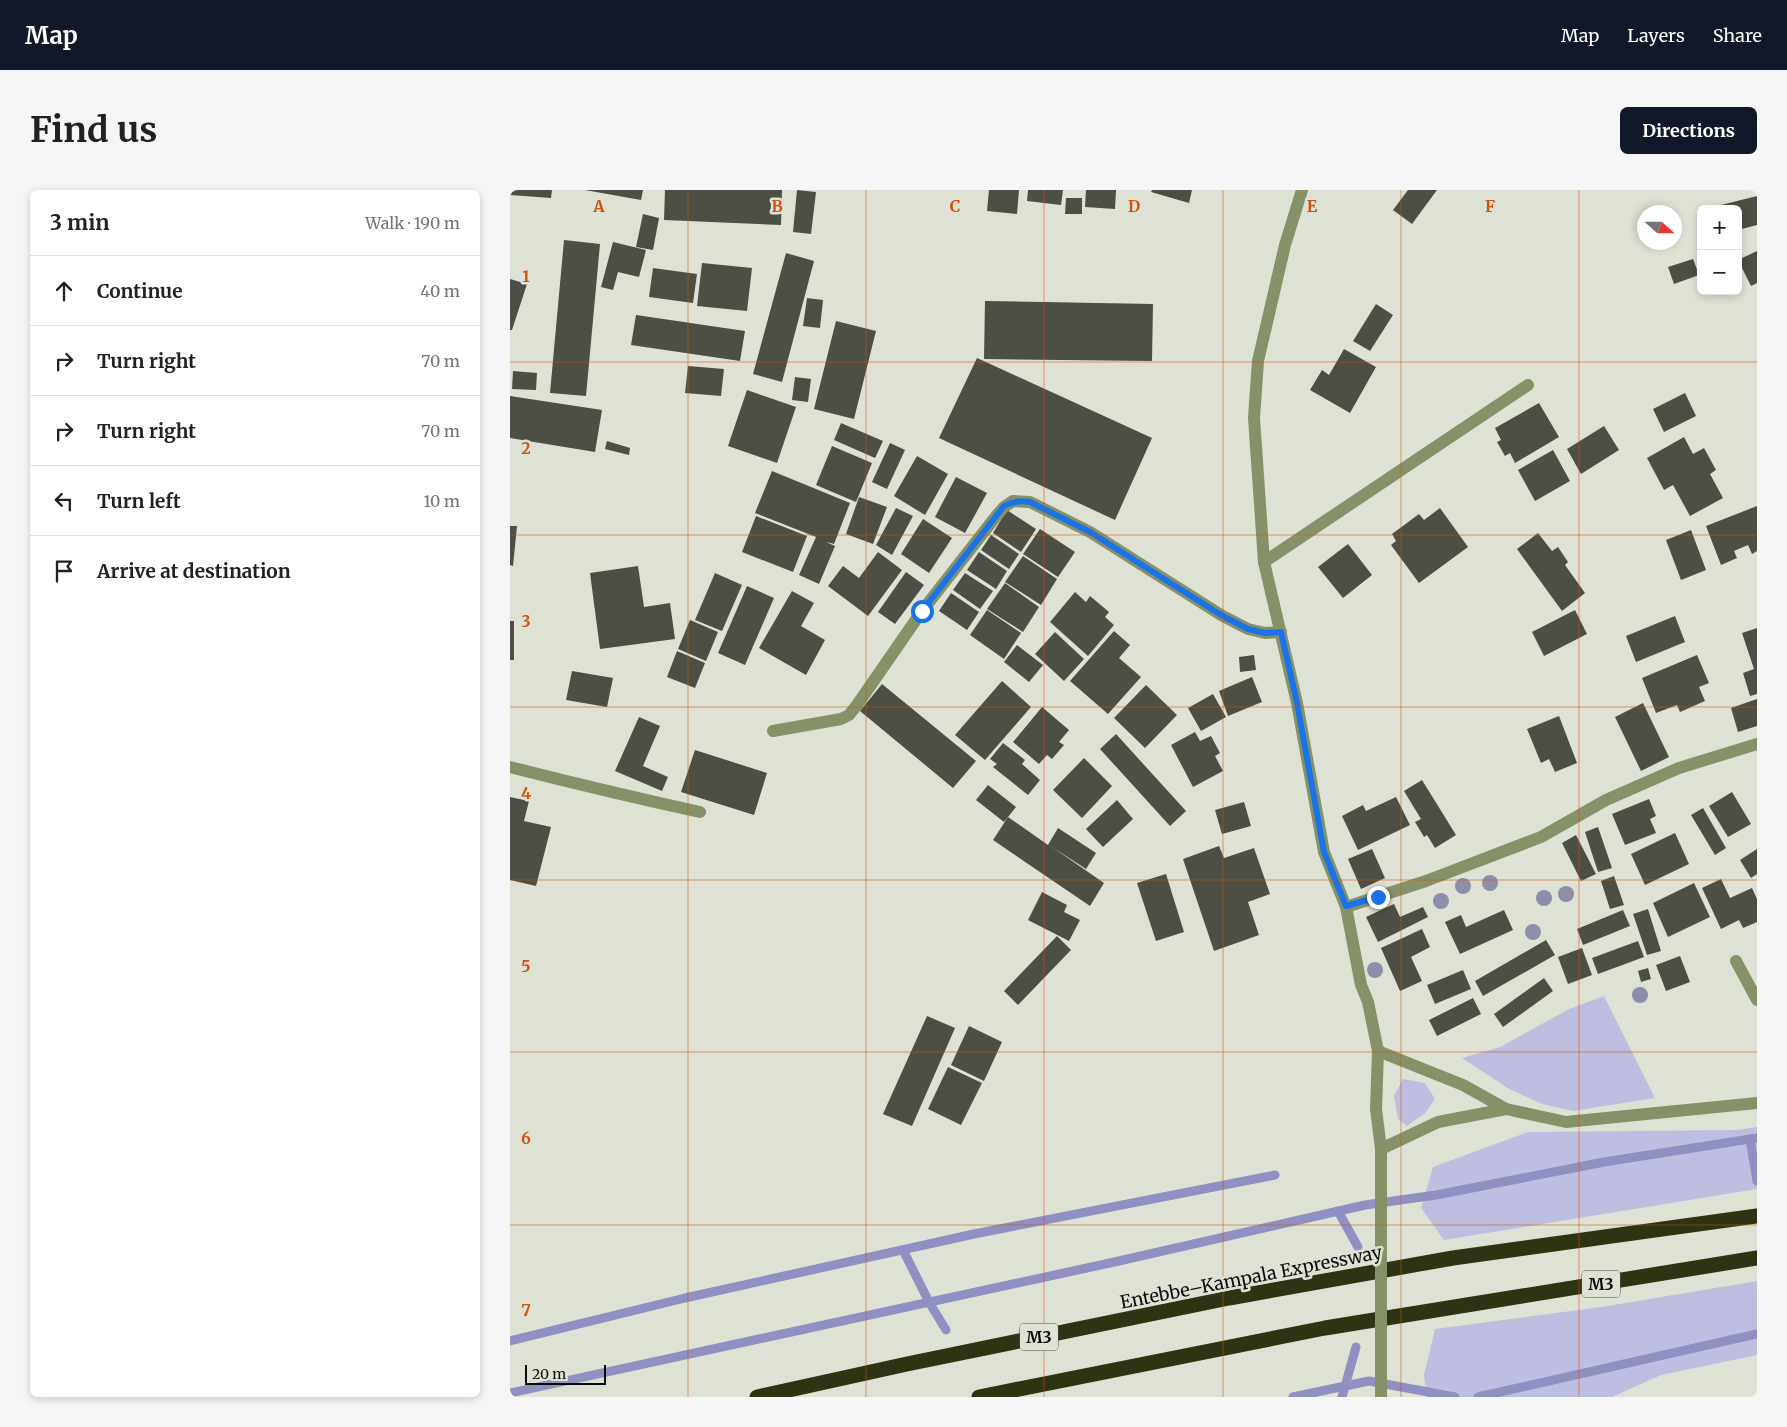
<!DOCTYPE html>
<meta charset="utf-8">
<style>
:root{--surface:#fff;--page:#f6f6f6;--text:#202124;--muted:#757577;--line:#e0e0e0;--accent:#111827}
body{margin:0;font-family:Merriweather,serif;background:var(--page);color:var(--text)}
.controls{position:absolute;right:15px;top:15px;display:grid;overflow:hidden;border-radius:8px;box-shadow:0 2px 8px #0003}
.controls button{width:45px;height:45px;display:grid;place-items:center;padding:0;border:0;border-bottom:1px solid var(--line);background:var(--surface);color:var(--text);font:25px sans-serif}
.compass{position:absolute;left:1127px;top:15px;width:45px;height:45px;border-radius:50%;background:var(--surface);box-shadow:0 2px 8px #0003;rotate:111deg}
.scale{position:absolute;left:15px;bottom:12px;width:81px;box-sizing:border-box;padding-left:5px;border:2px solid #0b0c08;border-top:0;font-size:14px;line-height:18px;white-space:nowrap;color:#0b0c08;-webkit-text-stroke:4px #dee2d4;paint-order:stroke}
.stop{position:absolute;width:15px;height:15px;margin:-11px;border:4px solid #1a73e8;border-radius:50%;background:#fff}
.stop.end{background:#1a73e8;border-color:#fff;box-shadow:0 1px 5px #0008}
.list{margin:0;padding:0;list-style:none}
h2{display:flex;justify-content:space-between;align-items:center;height:65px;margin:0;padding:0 20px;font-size:21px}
h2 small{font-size:16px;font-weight:400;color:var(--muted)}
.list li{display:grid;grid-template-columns:32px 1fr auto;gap:15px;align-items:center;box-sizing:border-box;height:70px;padding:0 20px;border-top:1px solid var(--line)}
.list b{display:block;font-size:19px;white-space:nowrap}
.list em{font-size:16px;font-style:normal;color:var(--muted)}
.icon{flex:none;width:28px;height:28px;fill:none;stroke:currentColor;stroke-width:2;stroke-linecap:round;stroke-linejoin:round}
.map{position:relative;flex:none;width:1247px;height:1207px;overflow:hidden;border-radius:8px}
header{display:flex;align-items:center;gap:30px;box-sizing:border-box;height:70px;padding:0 25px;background:var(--accent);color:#fff}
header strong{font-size:24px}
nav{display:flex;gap:28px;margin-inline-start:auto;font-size:18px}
.intro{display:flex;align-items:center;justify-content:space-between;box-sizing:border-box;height:120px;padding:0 30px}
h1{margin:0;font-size:35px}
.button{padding:12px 22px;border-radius:8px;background:var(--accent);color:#fff;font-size:18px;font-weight:700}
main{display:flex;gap:30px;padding:0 30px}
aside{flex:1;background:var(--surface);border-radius:8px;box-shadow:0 2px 8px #0003}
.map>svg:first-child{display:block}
</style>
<header>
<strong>Map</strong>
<nav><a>Map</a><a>Layers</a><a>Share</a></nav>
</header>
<div class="intro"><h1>Find us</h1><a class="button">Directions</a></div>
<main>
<aside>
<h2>3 min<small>Walk · 190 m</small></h2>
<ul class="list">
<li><svg class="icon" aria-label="ahead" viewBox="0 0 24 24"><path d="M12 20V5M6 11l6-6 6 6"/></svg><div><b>Continue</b></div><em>40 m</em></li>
<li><svg class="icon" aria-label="right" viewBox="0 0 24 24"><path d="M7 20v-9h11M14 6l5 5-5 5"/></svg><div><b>Turn right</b></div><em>70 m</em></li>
<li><svg class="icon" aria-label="right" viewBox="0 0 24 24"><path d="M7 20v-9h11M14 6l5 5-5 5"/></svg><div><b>Turn right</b></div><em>70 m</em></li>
<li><svg class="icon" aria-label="left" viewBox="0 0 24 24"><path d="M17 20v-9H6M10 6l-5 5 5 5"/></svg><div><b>Turn left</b></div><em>10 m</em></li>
<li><svg class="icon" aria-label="arrive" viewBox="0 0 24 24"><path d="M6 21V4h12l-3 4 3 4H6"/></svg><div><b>Arrive at destination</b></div></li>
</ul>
</aside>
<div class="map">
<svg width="1247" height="1207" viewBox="0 0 1247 1207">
<rect width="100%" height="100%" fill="#dee2d4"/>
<!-- green -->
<g fill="#bebfe0">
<path d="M1094,806l51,102 -82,13 -31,-7 -33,-15 -47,-31 38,-11 69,-38z"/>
<path d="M893,889l22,4 10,16 -10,14 -18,13 -9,-7 -4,-23z"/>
<path d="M1247,937v62l-313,51 -23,-32 12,-41 95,-35 209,-2z"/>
<path d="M1247,1091v74l-96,20 -49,22h-185l-3,-22 11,-46 166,-22z"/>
</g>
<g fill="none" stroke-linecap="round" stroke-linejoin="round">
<!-- stream -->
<g stroke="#9090c2" stroke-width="9">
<path d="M1240,949l7,42"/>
<path d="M828,1021l20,36"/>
<path d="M393,1060l26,52 17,28"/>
<path d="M0,1151l175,-43 289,-64 301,-59"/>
<path d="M0,1203l600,-130 255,-58 71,-10 168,-33 153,-24"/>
<path d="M783,1207l76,-16 86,16"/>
<path d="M832,1207l14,-50"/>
<path d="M968,1207l279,-63"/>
</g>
</g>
<!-- building -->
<g fill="#4c4f44">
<path d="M0,0h42l-1,8 -41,-3z"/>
<path d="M75,0h58l-2,10z"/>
<path d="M155,0h117l-1,35 -117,-5z"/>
<path d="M287,0l19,2 -5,42 -18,-2z"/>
<path d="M479,0h30l-2,24 -30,-3z"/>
<path d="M518,0h35l-2,15 -34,-4z"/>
<path d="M576,0h30l-1,19 -30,-2z"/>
<path d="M642,0h40l-3,13 -38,-11z"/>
<path d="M898,0h29l-25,34 -19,-14z"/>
<path d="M1247,6v29l-19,5v-21h-20l-1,-3z"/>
<path d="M556,8h16v16h-17z"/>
<path d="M133,24l16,4 -6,32 -17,-3z"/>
<path d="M54,50l36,4 -14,152 -36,-3z"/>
<path d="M103,52l33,8 -7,27 -21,-5 -5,18 -12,-3z"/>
<path d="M1247,61v32l-6,3 -13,-26z"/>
<path d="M276,63l28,8 -32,121 -29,-8z"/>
<path d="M1183,69l6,16 -25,9 -6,-17z"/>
<path d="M192,73l50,5 -5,43 -50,-5z"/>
<path d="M143,78l44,6 -4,29 -44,-6z"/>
<path d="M0,89l17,5 -15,46h-2z"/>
<path d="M297,108l16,2 -3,28 -17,-2z"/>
<path d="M475,111l168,3 -1,57 -168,-2z"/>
<path d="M866,114l17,11 -23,36 -17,-10z"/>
<path d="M126,125l109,16 -5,30 -109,-16z"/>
<path d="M326,131l40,10 -22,88 -40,-10z"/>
<path d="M834,159l32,18 -26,46 -40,-23 12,-20 7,5z"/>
<path d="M467,168l175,80 -37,82 -176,-82z"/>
<path d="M178,176l36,3 -3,27 -36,-3z"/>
<path d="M3,181l24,2 -1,17 -24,-1z"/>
<path d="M285,187l16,2 -3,23 -16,-2z"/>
<path d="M237,200l49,17 -19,56 -49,-17z"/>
<path d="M1175,203l11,23 -32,16 -11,-23z"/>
<path d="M0,206l92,14 -7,42 -85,-14z"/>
<path d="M1029,213l20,34 -44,26 -5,-10 -5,3 -8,-14 4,-2 -6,-12z"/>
<path d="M331,233l42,18 -8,17 -41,-18z"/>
<path d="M1094,236l15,24 -38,24 -14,-25z"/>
<path d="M1174,247l9,17 11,-6 12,22 -6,4 13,24 -33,18 -17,-31 -9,5 -17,-32z"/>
<path d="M97,251l23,7 -1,7 -24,-6z"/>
<path d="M380,253l15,7 -18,39 -15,-7z"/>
<path d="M322,256l40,17 -16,39 -40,-17z"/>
<path d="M1043,260l17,31 -35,20 -17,-31z"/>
<path d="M407,266l31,18 -23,41 -31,-19z"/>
<path d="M262,281l78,32 -16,41 -8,-2 9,4 -16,38 -20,-9 17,-38 -61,-24z"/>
<path d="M446,287l31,16 -22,40 -30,-16z"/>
<path d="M349,307l28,10 -14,37 -27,-10z"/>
<path d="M1247,316v45l-5,3 -4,-9 -14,6 3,7 -16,7 -15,-39z"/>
<path d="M386,318l17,8 -21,39 -16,-10z"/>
<path d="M930,318l28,39 -49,36 -28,-38 5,-4 -4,-7 27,-20 5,6z"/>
<path d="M497,320l29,19 -15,23 -28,-19z"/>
<path d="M246,326l51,20 -14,36 -51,-20z"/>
<path d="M413,329l29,19 -23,35 -28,-19z"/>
<path d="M0,336h7l-4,40 -3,-1z"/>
<path d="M530,339l35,23 -17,25 -35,-23z"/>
<path d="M1181,340l15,40 -25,10 -15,-40z"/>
<path d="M1028,343l14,18 6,-4 10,15 -3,3 20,28 -23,18 -45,-62z"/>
<path d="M481,345l28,19 -10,15 -28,-19z"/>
<path d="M838,354l24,31 -29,23 -25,-31z"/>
<path d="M368,362l24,18 -34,46 -40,-30 15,-20 16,12z"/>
<path d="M469,362l28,19 -11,18 -29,-19z"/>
<path d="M513,366l34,23 -16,26 -36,-23z"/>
<path d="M128,376l6,41 26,-4 5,36 -75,10 -10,-76z"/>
<path d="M396,382l18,13 -29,39 -17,-12z"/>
<path d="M205,383l27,12 -20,46 -27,-11z"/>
<path d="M455,383l28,18 -13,18 -27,-19z"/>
<path d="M495,393l34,24 -16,25 -36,-23z"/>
<path d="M237,396l27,12 -29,67 -27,-12z"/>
<path d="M282,401l22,12 -13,23 24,14 -19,35 -47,-27z"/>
<path d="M565,402l11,10 4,-6 19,16 -4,5 9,8 -26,31 -38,-34z"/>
<path d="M441,403l28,19 -12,18 -28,-19z"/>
<path d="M477,420l34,23 -17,26 -34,-24z"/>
<path d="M1065,420l12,24 -43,22 -12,-24z"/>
<path d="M1165,426l10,26 -49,20 -10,-26z"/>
<path d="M180,430l28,12 -12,29 -28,-12z"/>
<rect x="0" y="431" width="4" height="39"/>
<path d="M1247,438v66l-7,2 -7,-23 11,-4 -12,-36z"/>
<path d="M604,441l16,14 -11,13 22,19 -33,37 -38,-33z"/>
<path d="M545,442l29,27 -20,22 -29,-27z"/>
<path d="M507,455l26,20 -14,17 -25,-20z"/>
<path d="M167,461l28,12 -10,25 -28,-11z"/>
<path d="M744,465l2,15 -16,2 -1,-15z"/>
<path d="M1187,465l12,28 -10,4 6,14 -25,11 -3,-7 -21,8 -14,-35z"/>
<path d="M62,481l41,7 -6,29 -41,-7z"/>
<path d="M742,487l10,25 -34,14 -9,-25z"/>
<path d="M492,491l29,26 -46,53 -30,-25z"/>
<path d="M372,494l94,77 -23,27 -93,-77z"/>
<path d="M636,495l31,30 -32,33 -31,-30z"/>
<path d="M703,504l13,23 -25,14 -13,-23z"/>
<path d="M1247,509v27l-19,6 -7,-24z"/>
<path d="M1133,513l26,54 -28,14 -26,-54z"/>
<path d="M532,517l27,23 -10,12 5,3 -12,14 -5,-4 -8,9 -26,-22z"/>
<path d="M1049,526l18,47 -22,9 -6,-13 -8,4 -14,-34z"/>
<path d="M129,527l21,9 -17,40 25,11 -6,14 -47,-20z"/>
<path d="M685,542l5,9 11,-5 9,17 -5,3 8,15 -30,16 -22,-42z"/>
<path d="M606,544l70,77 -16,15 -70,-77z"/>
<path d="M493,553l22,17 -3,4 18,16 -12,15 -35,-28 4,-3 -7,-5z"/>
<path d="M185,560l72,23 -13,42 -73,-23z"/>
<path d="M574,568l28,28 -30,32 -29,-28z"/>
<path d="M912,590l34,55 -21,13 -8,-13 -3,2 -9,-15 6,-3 -17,-28z"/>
<path d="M478,595l28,22 -12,15 -28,-22z"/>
<path d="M1222,602l19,32 -23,13 -19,-31z"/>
<path d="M0,607l19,4 -5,20 27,6 -15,59 -26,-6z"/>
<path d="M886,607l14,28 -52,25 -16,-34 21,-11 3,6z"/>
<path d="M1139,609l7,17 -6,3 6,14 -31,12 -13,-31z"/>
<path d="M607,610l16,19 -30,28 -17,-18z"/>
<path d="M734,612l7,24 -29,8 -7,-24z"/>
<path d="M1193,618l23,40 -11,7 -24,-40z"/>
<path d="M498,627l40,28 10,-17 38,25 -10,16 -34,-22 52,36 -14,23 -97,-66z"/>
<path d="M1088,637l14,41 -14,4 -13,-40z"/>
<path d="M1165,643l14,31 -44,21 -14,-31z"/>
<path d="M1066,645l20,39 -15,7 -19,-38z"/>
<path d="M709,656l5,12 30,-10 16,46 -22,8 11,33 -45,16 -31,-92z"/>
<path d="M862,659l13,29 -24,11 -13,-30z"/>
<path d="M1247,659v25l-6,4 -11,-18z"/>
<path d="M656,684l18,58 -28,9 -19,-58z"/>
<path d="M1104,686l10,29 -14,4 -9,-28z"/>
<path d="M1211,689l9,19 22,-10 5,11v23l-14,6 -4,-8 -18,9 -19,-41z"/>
<path d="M1184,693l16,34 -42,20 -15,-34z"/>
<path d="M532,702l25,13 -3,7 16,8 -11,21 -41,-21z"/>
<path d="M884,714l6,13 23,-10 5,10 -50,25 -12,-25z"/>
<path d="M1138,719l13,42 -14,4 -14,-41z"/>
<path d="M994,720l9,20 -53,24 -15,-32 16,-7 5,12z"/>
<path d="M1113,720l7,16 -47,19 -6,-16z"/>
<path d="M912,739l8,18 -19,10 11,24 -22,10 -19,-43z"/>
<path d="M547,746l14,14 -53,55 -14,-14z"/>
<path d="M1036,750l9,15 -72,41 -8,-15z"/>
<path d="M1128,751l6,16 -46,17 -6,-16z"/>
<path d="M1072,758l10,27 -24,9 -10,-27z"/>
<path d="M1170,766l10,26 -24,9 -10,-26z"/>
<path d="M1138,778l3,11 -10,3 -3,-11z"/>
<path d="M953,780l8,19 -36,15 -8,-19z"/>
<path d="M1034,788l9,13 -50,36 -9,-13z"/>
<path d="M963,808l8,16 -44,22 -8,-16z"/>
<path d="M417,826l28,12 -43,98 -29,-12z"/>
<path d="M459,836l33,16 -18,39 -33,-16z"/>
<path d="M438,877l34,16 -21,42 -33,-16z"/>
</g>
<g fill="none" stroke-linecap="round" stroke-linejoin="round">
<!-- minor -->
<g stroke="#879168" stroke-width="12">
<path d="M792,0l-17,55 -27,116 -4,57 10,144 33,141 27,149 22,55 15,78 7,17 10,49 -2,58 5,40 57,-27 68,-13 60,13 191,-19"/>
<path d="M754,372l264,-177"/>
<path d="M263,541l68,-12 8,-4 8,-10 65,-94 75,-96 7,-8 9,-6 17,1 60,30 131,83 27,14 17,4 16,-1"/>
<path d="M0,577c63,16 126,31 190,45"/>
<path d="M836,717l80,-26 115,-44 65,-37 73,-32 78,-24"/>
<path d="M1226,771l21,39"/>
<path d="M868,861l85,34 43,24"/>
</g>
<!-- highway -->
<g stroke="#2d3413" stroke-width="15">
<path d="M247,1207l150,-33 322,-66 224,-40 304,-42"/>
<path d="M469,1207l346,-69 432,-70"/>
</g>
<!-- minor-bridge -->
<path stroke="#879168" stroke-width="12" d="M871,959v248"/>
</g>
<!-- trees -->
<g fill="#8e8eab">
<circle cx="980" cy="693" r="8"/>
<circle cx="953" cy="696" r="8"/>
<circle cx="1056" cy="704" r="8"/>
<circle cx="1034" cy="708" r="8"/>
<circle cx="931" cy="711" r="8"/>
<circle cx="1023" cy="742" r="8"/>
<circle cx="865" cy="780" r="8"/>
<circle cx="1130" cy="805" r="8"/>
</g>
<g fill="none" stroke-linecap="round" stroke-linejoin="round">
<!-- route -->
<path stroke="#1a73e8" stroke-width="6" d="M412,421l82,-105c9,-5 16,-6 26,-4l60,30 131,83 27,14 17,4 16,-1 16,71 27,149 22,54 32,-9"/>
</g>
<!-- grid -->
<path fill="none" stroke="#d2510c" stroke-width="1" stroke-opacity="0.55" d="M178,0v1207M356,0v1207M534,0v1207M713,0v1207M891,0v1207M1069,0v1207M0,172h1247M0,345h1247M0,517h1247M0,690h1247M0,862h1247M0,1035h1247"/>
<g text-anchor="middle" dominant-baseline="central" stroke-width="5" stroke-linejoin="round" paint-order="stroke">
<!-- shield labels -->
<g fill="#dee2d4" stroke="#4a4c45" stroke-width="1">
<rect x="1072" y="1080.5" width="38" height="27" rx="4"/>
<rect x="510" y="1133.5" width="38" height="27" rx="4"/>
</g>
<g font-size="16" font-weight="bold" fill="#0b0c08">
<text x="1091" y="1094">M3</text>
<text x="529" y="1147">M3</text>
</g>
<!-- street labels -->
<g font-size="18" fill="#0b0c08" stroke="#dee2d4">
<text transform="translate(741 1087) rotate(-11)">Entebbe–Kampala Expressway</text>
</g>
</g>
<g font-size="16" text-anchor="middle" font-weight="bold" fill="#d2510c" stroke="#dee2d4" stroke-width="5" stroke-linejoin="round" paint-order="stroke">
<text x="89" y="22">A</text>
<text x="267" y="22">B</text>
<text x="445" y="22">C</text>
<text x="624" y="22">D</text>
<text x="802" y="22">E</text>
<text x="980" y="22">F</text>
<text x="16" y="92">1</text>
<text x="16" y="264">2</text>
<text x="16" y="437">3</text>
<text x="16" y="609">4</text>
<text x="16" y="782">5</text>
<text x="16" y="954">6</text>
<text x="16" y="1126">7</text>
</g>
</svg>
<div class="controls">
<button>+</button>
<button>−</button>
</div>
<svg class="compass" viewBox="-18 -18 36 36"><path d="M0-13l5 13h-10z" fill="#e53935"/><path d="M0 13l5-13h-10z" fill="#757577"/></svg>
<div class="scale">20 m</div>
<div class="stop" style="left:412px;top:421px"></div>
<div class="stop end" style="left:868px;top:707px"></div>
</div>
</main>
